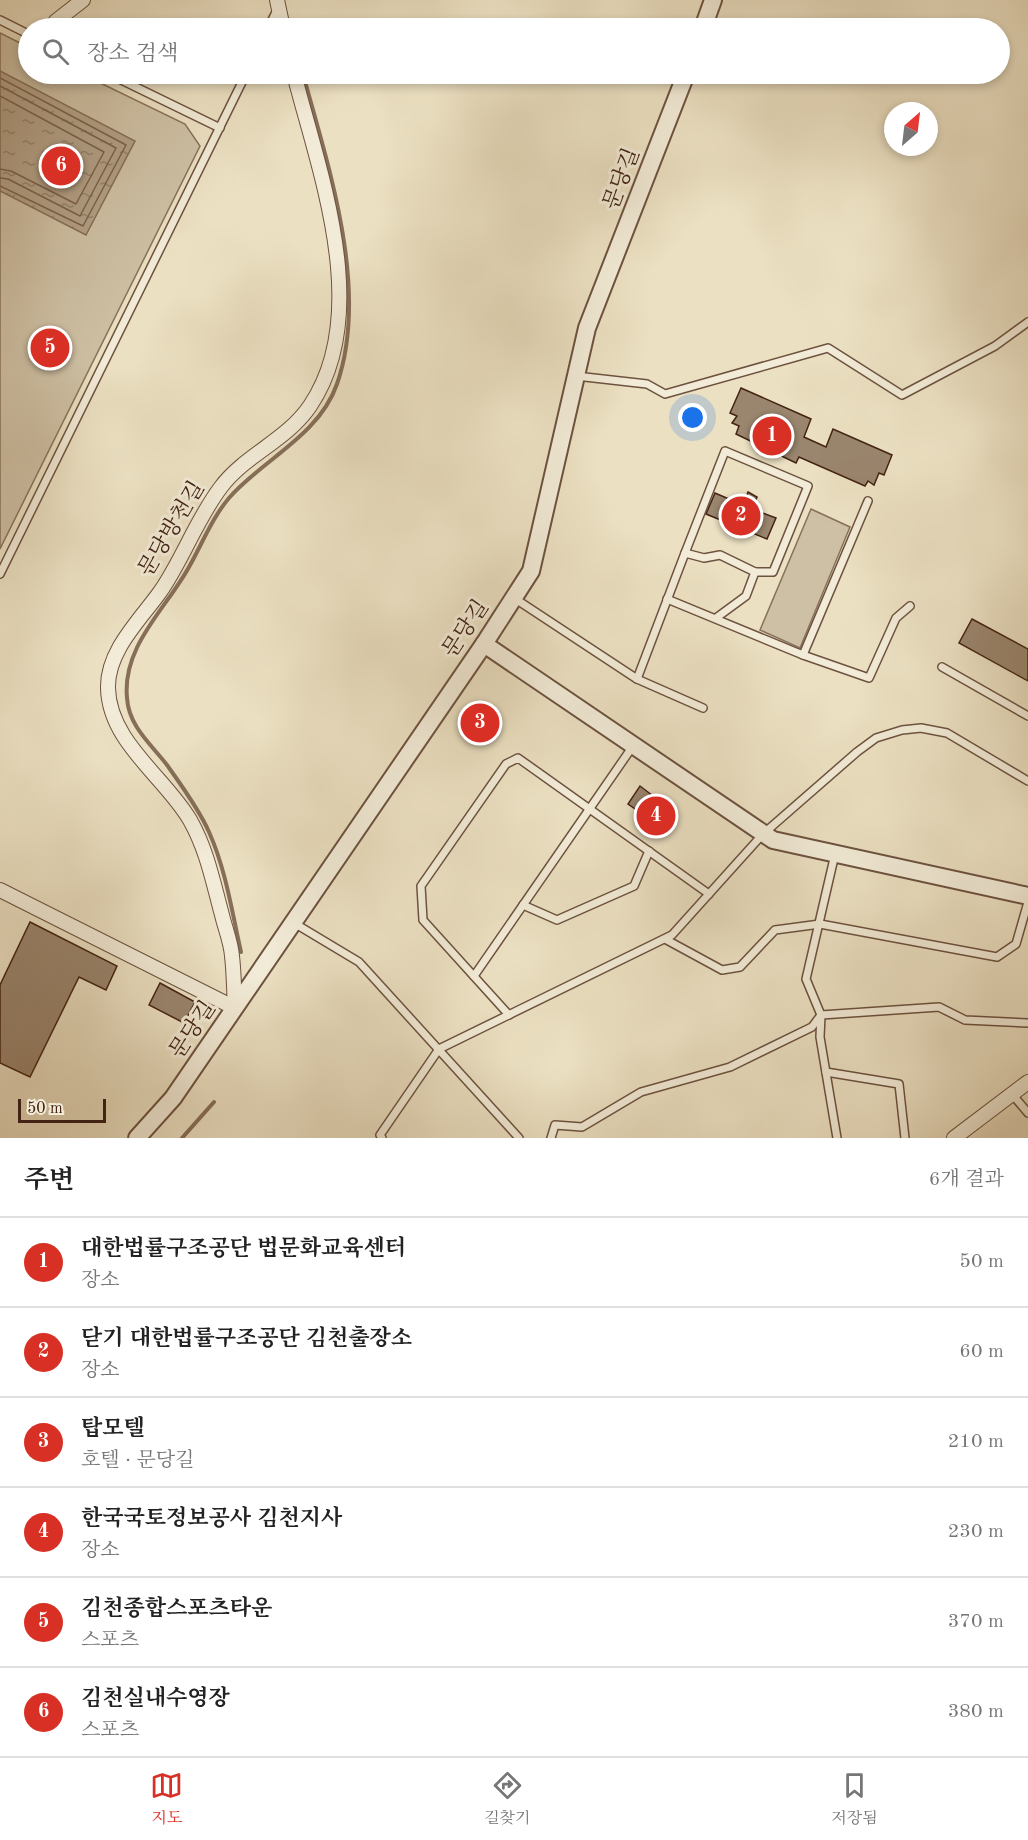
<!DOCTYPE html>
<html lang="ko">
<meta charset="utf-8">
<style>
:root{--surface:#fff;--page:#f6f6f6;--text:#222;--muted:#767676;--line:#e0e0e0;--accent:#d93025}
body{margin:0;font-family:"Old Standard TT","Noto Serif KR",serif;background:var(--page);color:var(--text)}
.compass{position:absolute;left:884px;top:102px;width:54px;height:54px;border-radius:50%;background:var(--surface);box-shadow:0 3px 9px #0003;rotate:28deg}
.scale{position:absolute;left:18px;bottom:15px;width:88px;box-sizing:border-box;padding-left:6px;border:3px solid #432313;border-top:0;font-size:16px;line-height:21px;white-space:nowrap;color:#432313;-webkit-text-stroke:4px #f2ebd7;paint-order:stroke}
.you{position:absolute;left:693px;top:418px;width:21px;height:21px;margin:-15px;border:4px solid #fff;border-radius:50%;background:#1a73e8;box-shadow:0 0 0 9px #1a73e833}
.badge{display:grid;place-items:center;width:39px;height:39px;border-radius:50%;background:var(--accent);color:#fff;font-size:20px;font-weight:700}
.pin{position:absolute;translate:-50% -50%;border:3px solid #fff;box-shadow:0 2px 6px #0006}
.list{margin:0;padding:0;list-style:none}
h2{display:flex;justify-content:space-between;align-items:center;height:78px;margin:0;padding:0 24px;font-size:26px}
h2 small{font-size:20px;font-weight:400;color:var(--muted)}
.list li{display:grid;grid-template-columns:39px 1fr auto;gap:18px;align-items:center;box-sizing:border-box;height:90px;padding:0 24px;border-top:2px solid var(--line)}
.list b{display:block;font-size:22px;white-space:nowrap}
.list p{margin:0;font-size:20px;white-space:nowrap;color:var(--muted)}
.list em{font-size:20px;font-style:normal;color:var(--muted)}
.icon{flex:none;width:33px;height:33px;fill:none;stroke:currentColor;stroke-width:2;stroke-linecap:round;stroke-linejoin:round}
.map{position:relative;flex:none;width:1028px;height:1138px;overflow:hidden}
.search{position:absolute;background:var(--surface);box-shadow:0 3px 9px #0003;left:18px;right:18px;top:18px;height:66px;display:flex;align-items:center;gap:15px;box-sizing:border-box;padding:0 21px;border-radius:33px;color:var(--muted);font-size:22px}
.sheet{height:618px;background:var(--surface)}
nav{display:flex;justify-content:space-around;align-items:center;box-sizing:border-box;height:84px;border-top:2px solid var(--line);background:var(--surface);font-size:16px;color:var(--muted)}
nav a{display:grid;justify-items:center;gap:3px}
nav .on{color:var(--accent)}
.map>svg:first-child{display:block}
</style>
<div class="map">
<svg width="1028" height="1138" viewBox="0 0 1028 1138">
<defs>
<pattern id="water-ripples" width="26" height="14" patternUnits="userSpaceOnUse" patternTransform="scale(1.5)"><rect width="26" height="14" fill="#b2a086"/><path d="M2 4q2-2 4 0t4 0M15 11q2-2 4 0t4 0" fill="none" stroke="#92826c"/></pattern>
</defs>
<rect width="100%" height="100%" fill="#ebe0c2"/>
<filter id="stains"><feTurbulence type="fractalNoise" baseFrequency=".00333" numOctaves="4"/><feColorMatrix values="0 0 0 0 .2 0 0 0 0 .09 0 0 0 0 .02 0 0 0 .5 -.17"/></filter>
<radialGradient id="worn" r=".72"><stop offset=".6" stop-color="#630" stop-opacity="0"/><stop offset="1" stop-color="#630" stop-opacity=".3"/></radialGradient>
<!-- green -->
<g fill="#cec0a4" stroke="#88725c" stroke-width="1.5">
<path d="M0,33l28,14v27h54l103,50 15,22 -200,403z"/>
<path d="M811,509l39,18 -50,121 -40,-18z"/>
</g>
<!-- water -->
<path fill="url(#water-ripples)" stroke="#866e58" stroke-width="1.5" d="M0,71l135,70 -49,94 -86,-44z"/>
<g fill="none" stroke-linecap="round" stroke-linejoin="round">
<!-- shore -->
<g stroke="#7a624c" stroke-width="1.5">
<path d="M0,78l126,67 -43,81 -83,-40"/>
<path d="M0,86l116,62 -36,68 -72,-37 -8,-1"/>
<path d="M0,96l104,56 -28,52 -65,-33 -11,-2"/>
</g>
<!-- stream -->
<g stroke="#866e58" stroke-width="4">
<path d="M241,952c-9,-40 -15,-82 -32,-120 -10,-23 -28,-47 -42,-67 -16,-21 -38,-38 -40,-67 -5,-52 39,-89 62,-131 13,-23 23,-49 40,-69 33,-38 90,-62 108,-114 33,-95 -9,-218 -34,-310"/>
<path d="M182,1138l32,-36"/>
</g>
</g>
<!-- building -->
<g fill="#9a856e" stroke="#432313" stroke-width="1.5">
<path d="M741,388l70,31 -7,18 22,10 7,-18 59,26 -8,20 -5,-2 -5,12 -6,-4 -3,5 -66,-29 -3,6 -60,-29 3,-8 -7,-3 5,-7 -7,-3z"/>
<path d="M748,492l9,5 -5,12 24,9 -9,21 -61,-25 9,-21 28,12z"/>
<path d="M972,619l56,30v32l-69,-38z"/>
<path d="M640,786l30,23 -10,17 -32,-22z"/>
<path d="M30,922l87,44 -11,24 -27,-13 -49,100 -30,-14v-78z"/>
<path d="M160,983l35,19 -11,21 -35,-18z"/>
</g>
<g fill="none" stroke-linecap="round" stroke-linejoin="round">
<defs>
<g id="service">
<path d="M0,20l28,14"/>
<path d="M268,28l9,-18"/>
<path d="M109,74l111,54"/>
<path d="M576,376l71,8 18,10 163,-46 74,47 93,-49 33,-24"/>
<path d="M685,553l40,-102 83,35 -35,86h-18"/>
<path d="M0,574l246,-500"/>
<path d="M514,598l123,81 66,29"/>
<path d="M667,599l136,56 66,23 27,-60 14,-12"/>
<path d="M803,655l65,-154"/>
<path d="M942,667l86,49"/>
<path d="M637,679l48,-126 19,5 16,-3 35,17 -9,24 -30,22"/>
<path d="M835,854l-29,125 15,36 -1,22 17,101"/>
<path d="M523,905l34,15 77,-34 15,-35"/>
<path d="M294,923l65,39 160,176"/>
<path d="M665,939l57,31 18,-3 35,-37 45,-6 177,33 19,-13 12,-42"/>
<path d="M474,976l159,-230"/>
<path d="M509,1015l-86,-95 -2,-34 85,-122 12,-6 191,136"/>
<path d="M826,1072l73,12 6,54"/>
<path d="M1012,1094l16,19"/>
<path d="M382,1138l-2,-3 59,-86 233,-114 91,-101 94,-82 19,-14 26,-8 19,-2 26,5 81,48"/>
<path d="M551,1138l4,-13 27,2 59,-35 89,-25 82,-40 9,-12 118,-8 26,13 63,3"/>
</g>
<g id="minor">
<path d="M277,0l6,28"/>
<path d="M52,28l4,-7 27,-21"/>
<path d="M0,890l235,118c-1,-17 -1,-35 -3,-52 -1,-14 -7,-28 -10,-41 -9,-33 -15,-65 -32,-95 -25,-43 -81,-78 -82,-132 -1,-37 32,-68 52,-96 23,-33 36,-72 61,-105 24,-32 66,-47 89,-81 63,-93 9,-234 -16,-332"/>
<path d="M954,1138l74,-56"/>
</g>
<g id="tertiary">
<path d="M703,28l10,-28"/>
<path d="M484,644l289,196 255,56"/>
<path d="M137,1138l36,-40 311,-454 47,-73 56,-243 99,-254"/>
</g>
</defs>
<!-- service casing -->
<use href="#service" stroke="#6d523f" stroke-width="10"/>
<!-- minor casing -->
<use href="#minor" stroke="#6d523f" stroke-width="16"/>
<!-- tertiary casing -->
<use href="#tertiary" stroke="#6d523f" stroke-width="20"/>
<!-- service -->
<use href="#service" stroke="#f2ebd7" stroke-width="7"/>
<!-- minor -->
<use href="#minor" stroke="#f2ebd7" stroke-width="14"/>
<!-- tertiary -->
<use href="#tertiary" stroke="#f2ebd7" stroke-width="16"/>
</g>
<g text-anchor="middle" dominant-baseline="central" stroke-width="6" stroke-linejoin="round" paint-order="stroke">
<!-- street labels -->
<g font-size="22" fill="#432313" stroke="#f2ebd7">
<text transform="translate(622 179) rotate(-69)">문당길</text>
<text transform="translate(172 529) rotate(-59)">문당방천길</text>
<text transform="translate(466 629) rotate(-56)">문당길</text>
<text transform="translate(193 1030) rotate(-56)">문당길</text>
</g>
</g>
<rect width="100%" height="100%" filter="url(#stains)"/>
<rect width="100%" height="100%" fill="url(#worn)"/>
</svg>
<svg class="compass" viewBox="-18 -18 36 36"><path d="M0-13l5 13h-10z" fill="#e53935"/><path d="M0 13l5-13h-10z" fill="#767676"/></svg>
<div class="scale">50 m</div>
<div class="you"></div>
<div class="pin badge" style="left:772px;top:436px">1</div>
<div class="pin badge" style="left:741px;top:516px">2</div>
<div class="pin badge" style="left:480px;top:723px">3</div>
<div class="pin badge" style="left:656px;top:816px">4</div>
<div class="pin badge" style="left:50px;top:348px">5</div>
<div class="pin badge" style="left:61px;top:166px">6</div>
<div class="search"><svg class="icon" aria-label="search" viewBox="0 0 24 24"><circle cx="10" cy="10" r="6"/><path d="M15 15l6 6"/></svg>장소 검색</div>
</div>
<section class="sheet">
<h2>주변<small>6개 결과</small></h2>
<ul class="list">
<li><span class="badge">1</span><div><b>대한법률구조공단 법문화교육센터</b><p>장소</p></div><em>50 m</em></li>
<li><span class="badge">2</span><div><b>닫기 대한법률구조공단 김천출장소</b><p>장소</p></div><em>60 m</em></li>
<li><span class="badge">3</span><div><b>탑모텔</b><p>호텔 · 문당길</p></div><em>210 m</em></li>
<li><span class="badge">4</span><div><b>한국국토정보공사 김천지사</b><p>장소</p></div><em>230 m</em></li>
<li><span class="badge">5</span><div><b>김천종합스포츠타운</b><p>스포츠</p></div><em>370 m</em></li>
<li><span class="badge">6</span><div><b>김천실내수영장</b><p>스포츠</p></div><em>380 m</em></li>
</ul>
</section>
<nav>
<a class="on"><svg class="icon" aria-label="map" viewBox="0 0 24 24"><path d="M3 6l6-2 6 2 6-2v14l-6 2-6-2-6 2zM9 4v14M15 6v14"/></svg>지도</a>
<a><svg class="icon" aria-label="directions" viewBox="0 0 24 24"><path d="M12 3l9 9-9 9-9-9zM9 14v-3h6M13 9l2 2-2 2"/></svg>길찾기</a>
<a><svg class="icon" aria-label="saved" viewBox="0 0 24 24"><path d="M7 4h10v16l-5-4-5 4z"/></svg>저장됨</a>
</nav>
